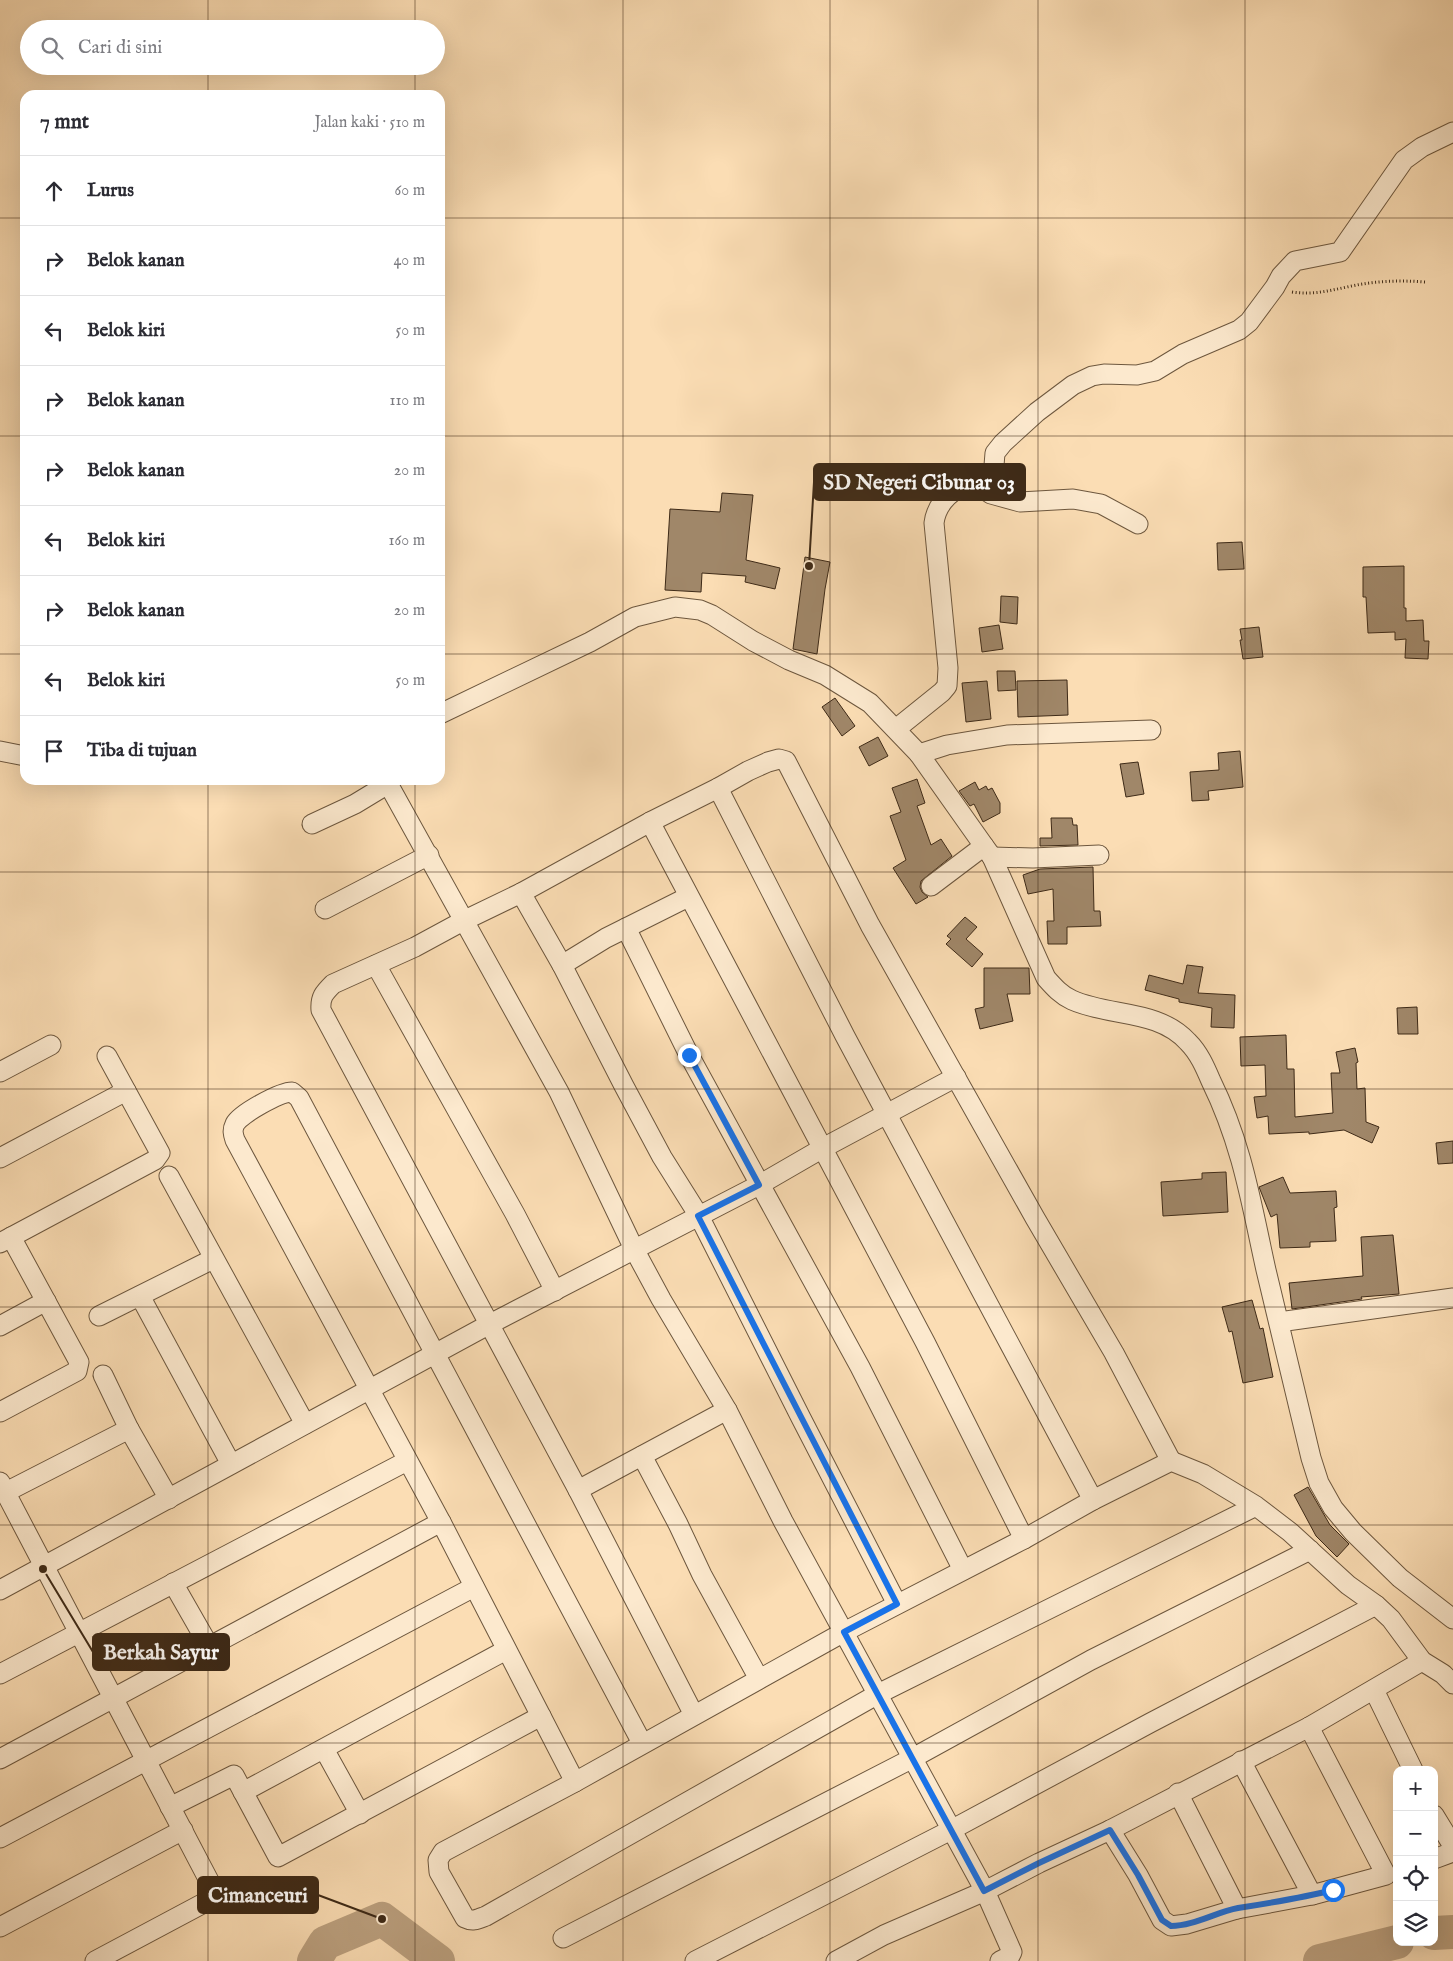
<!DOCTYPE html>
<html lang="id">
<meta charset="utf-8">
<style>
:root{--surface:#fff;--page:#f7f7f7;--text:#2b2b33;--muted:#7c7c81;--line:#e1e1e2}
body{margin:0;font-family:"IM FELL English",serif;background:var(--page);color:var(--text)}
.controls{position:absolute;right:15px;bottom:15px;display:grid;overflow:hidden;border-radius:10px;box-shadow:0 5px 20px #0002}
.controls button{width:45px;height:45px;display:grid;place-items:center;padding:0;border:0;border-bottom:1px solid var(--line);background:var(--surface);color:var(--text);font:25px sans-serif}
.stop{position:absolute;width:15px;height:15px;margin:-11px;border:4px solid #1a73e8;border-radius:50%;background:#fff}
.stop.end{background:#1a73e8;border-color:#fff;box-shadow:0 1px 5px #0008}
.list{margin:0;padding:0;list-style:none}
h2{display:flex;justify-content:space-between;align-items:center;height:65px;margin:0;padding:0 20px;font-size:21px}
h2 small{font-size:16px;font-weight:400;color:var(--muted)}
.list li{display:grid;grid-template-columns:32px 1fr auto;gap:15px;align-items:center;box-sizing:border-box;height:70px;padding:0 20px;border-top:1px solid var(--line)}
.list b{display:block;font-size:19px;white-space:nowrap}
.list em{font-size:16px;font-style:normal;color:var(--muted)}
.icon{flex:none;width:28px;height:28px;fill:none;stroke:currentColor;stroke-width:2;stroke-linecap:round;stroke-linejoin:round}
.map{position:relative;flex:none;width:1453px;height:1961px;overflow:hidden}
.search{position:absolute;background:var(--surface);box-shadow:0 5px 20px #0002;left:20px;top:20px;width:425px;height:55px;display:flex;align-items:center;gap:12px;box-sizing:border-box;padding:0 18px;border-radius:28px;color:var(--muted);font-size:19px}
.panel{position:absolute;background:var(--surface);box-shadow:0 5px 20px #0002;left:20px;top:90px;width:425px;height:695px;border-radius:15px}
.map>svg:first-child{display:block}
</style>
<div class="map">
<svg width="1453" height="1961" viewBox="0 0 1453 1961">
<rect width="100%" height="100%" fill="#fbddb4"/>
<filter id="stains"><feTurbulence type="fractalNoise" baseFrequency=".004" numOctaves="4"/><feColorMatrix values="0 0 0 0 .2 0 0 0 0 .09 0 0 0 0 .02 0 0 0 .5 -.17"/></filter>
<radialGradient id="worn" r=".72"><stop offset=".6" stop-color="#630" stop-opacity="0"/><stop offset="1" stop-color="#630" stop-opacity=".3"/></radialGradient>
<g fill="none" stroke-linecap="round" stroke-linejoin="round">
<!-- river -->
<g stroke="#bba07f" stroke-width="34">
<path d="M1434,1933l19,-1"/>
<path d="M314,1961l11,-18 57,-24 56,42"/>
<path d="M1320,1961l77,-19"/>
</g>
</g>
<!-- building -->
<g fill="#a08769" stroke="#3e2a17">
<path d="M722,493l31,2 -7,65 34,8 -5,21 -30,-7 1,-6 -44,-3 -1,19 -36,-2 5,-81 50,3z"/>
<path d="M1242,542l2,27 -26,1 -1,-27z"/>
<path d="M805,557l25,5 -5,27 -8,65 -24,-5z"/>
<path d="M1404,566v42h2v13l17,-1 1,21h5l-1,18 -23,-1 1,-19 -11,1v-8l-27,1 -2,-36h-3v-30z"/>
<path d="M1001,596l17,1 -1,27 -17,-2z"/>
<path d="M999,625l4,24 -21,3 -3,-24z"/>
<path d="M1259,627l4,30 -20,2 -3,-19h2l-2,-11z"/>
<path d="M997,671h18l1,19 -18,1z"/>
<path d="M1067,680l1,35 -50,2 -1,-36z"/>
<path d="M987,681l4,38 -25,3 -4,-39z"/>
<path d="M835,698l20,28 -13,10 -20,-29z"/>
<path d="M878,737l10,19 -19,10 -10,-19z"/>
<path d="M1240,751l3,36 -35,4 1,9 -17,1 -2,-29 29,-2 -1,-17z"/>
<path d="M1138,762l6,32 -18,3 -6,-33z"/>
<path d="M917,779l8,24 -8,3 14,39 10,-6 11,17 -31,25 -1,6 2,5 6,5 -12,7 -23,-36 13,-8 -16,-44 11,-4 -9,-24z"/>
<path d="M975,782l4,8 7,-4 2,4 4,-2 8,15v10l-17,9 -9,-18 -4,2 -11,-15z"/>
<path d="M1051,818h21l1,7h4l1,20 -38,1v-8h12z"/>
<path d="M1093,867l1,44h6l1,15 -34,1v17h-19l-1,-23h7l-1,-32 -25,5 -5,-19 17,-6z"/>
<path d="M965,917l12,10 -11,12 17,15 -11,13 -26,-23 5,-5 -4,-3z"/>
<path d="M1187,965l16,2 -5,26 37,2 -1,33 -23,-1 1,-19 -33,-6v-3l-34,-9 4,-15 34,9z"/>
<path d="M984,968h45l1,26h-23l6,27 -33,8 -5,-20 9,-2z"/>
<path d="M1417,1007l1,27h-20l-1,-26z"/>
<path d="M1286,1035l1,34h7l1,48 38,-4 -2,-40h9l-4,-21 19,-4 3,14 -2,1 1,26 8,-1 1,34 13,5 -7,16 -28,-13 -35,4v-2l-40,2 -1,-18 -11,2 -3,-21 12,-1 -1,-31 -24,1 -1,-29z"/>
<path d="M1453,1141v22l-15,1 -2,-21z"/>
<path d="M1226,1172l2,40 -65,4 -2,-34 41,-3v-6z"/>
<path d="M1283,1177l7,16 46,-2 1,16 -3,1 2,33 -26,1v5l-30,1 -3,-34 -6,3 -12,-30z"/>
<path d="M1393,1235l6,59 -38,3 1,2 -70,10 -3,-26 74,-7 -2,-39z"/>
<path d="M1252,1300l8,29 3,-1 10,49 -30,6 -11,-52 -3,1 -7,-25z"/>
<path d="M1308,1487l22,38 19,19 -12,13 -21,-21 -22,-41z"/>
</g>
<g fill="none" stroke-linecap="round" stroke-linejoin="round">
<defs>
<g id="minor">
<path d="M976,484l15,10 29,8 53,-3 28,5 37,20"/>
<path d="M440,714l150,-72 45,-25 40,-10 25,3 12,5 41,26 36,19 36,15 45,28 49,51 65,92 8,11 54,121c8,9 15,17 26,22 38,17 86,9 116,42 11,11 17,25 23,39 31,63 40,121 55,189 15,63 30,125 45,188l8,25 14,25 20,24 47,46 53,41"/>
<path d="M896,729l46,-37 5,-6 1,-18 -14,-145c2,-16 13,-30 28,-36 10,-4 21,-4 31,-9l2,-25 8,-10 34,-31 36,-27 19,-9 12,-2 33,1 18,-4 28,-17 56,-24 10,-8 26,-35 6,-11 14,-15 45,-9 64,-92 18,-13 31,-15"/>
<path d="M0,751l25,5"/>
<path d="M919,754l28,-9 60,-10 144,-5"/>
<path d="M386,780l173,312 75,157 27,50 66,111 56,111 202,370 27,61 -2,4 -10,5"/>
<path d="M718,788l127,248 248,464"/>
<path d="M650,822l275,520 99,197"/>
<path d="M312,824l43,-20 33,-20"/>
<path d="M992,857l41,1 66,-3"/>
<path d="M931,886l53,-40"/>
<path d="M521,893l41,72 62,121 38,71 37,59 102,202 96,186"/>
<path d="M325,909l104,-54"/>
<path d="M626,928l63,127 171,312 103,203"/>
<path d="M376,965l139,249 40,77"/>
<path d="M562,965l44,-27 82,-41"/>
<path d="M0,1072l51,-27"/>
<path d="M0,1158l126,-67"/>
<path d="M169,1176l136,248"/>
<path d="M0,1243l155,-83 5,-7 -53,-97"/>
<path d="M140,1296l91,168"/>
<path d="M99,1316l114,-57"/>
<path d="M1279,1322l174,-24"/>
<path d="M0,1326l46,-25"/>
<path d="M103,1375l26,54 40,70"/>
<path d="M0,1412l77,-41 2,-9 -68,-125"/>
<path d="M642,1456l36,68 24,51 57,104"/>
<path d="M0,1482l217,414 -122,65"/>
<path d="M578,1490l149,-80"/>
<path d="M6,1492l123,-63"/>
<path d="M1256,1506l-378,188 -392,222c-8,3 -13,6 -21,2l-26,-46 -1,-12 5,-8 132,-70 269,-150 180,-93 69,-39 78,-39 32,13 53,32 34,26 58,53 28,20 15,14 31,42 21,13 10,10"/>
<path d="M173,1583l36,63"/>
<path d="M0,1590l488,-265 271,-140 64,-37 133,-71"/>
<path d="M0,1674l407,-213"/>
<path d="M1374,1690l39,80"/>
<path d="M694,1715l-116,-225 -257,-480c-1,-13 3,-17 12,-26l82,-37 48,-26 58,-28 129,-71 68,-34 30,-17 20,-9 11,-3 7,2 84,164 165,293 79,135 57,108"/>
<path d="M324,1749l36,65"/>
<path d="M0,1759l441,-237"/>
<path d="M1241,1761l71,134"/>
<path d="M575,1782l-134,-260 -206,-382c-2,-6 -3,-10 0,-16 5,-10 45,-32 57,-32l7,6 343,645"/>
<path d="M243,1792l263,-142"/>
<path d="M1178,1793l59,116"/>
<path d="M170,1807l64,-32 44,82 263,-141"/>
<path d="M1434,1815l19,31"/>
<path d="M1110,1830l28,45 24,45 9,6 16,-2 50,-15 75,-14 74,-20 -77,-148"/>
<path d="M0,1838l474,-251"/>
<path d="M1434,1859l19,-7"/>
<path d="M0,1927l183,-97"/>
<path d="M563,1938l348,-179 180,-99 219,-110"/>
<path d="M695,1961l256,-131 199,-107 226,-118"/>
<path d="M836,1961l48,-26 101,-44 54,-28 71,-33 199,-103 113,-66"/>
</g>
</defs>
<!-- minor casing -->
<use href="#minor" stroke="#6d573e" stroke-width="21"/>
<!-- path -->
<path stroke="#3e2a17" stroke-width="3" stroke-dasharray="1 2.5" stroke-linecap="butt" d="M1292,292c20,3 36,-1 55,-5 26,-6 51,-7 78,-5"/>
<!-- minor -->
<use href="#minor" stroke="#fce9ce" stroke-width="19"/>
</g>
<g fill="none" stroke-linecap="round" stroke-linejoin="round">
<!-- route -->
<path stroke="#1a73e8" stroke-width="6" d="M689,1055l70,130 -61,31 199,388 -53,28 140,259 55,-28 71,-33 28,45 24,45 9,6c23,0 45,-14 67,-18 32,-5 64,-10 95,-18"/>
</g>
<!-- grid -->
<path fill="none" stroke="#3e2a17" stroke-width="1" stroke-opacity="0.55" d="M208,0v29M415,0v29M623,0v1961M830,0v1961M1038,0v1961M1245,0v1961M208,66v29M415,66v29M0,218h25M440,218h1013M0,436h25M440,436h1013M0,654h25M440,654h1013M208,780v1181M415,780v1181M0,872h1453M0,1089h1453M0,1307h1453M0,1525h1453M0,1743h1453"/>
<!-- callouts -->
<path fill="none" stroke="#3e2a17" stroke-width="2" d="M809 566L814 482M43 1569L93 1652M382 1919L318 1895"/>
<g fill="#3e2a17" stroke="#fce9ce" stroke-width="2">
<circle cx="809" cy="566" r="5"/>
<circle cx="43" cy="1569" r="5"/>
<circle cx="382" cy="1919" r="5"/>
</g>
<g fill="#3e2a17" stroke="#3e2a17" stroke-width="2">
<rect x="814" y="464" width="211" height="36" rx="5"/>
<rect x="93" y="1634" width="136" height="36" rx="5"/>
<rect x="198" y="1877" width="120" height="36" rx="5"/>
</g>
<g font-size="21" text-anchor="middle" font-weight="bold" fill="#fff">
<text x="919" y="489">SD Negeri Cibunar 03</text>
<text x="161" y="1659">Berkah Sayur</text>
<text x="258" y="1902">Cimanceuri</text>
</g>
<rect width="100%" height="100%" filter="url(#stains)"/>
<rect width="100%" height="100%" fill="url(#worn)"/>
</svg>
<div class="controls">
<button>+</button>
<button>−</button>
<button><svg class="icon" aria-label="locate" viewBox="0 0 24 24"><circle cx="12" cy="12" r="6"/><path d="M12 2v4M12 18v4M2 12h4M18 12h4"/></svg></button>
<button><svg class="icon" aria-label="layers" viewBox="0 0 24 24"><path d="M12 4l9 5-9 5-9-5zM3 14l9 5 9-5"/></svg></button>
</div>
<div class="stop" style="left:1333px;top:1890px"></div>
<div class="stop end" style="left:689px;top:1055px"></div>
<div class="search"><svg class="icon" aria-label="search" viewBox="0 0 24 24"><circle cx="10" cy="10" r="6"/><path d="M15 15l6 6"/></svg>Cari di sini</div>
<section class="panel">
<h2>7 mnt<small>Jalan kaki · 510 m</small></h2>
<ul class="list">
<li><svg class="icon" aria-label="ahead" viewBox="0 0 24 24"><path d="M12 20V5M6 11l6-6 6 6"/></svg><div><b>Lurus</b></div><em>60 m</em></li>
<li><svg class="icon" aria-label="right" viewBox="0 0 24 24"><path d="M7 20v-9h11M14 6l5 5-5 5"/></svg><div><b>Belok kanan</b></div><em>40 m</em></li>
<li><svg class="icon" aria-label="left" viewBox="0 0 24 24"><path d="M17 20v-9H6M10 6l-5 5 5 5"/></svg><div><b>Belok kiri</b></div><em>50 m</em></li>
<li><svg class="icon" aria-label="right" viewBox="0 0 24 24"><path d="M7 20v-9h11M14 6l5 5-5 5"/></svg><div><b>Belok kanan</b></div><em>110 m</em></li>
<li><svg class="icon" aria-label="right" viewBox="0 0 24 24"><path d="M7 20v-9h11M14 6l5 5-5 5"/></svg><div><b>Belok kanan</b></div><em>20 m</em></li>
<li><svg class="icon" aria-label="left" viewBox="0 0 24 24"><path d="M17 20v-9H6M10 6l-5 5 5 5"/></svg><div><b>Belok kiri</b></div><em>160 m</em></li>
<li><svg class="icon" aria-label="right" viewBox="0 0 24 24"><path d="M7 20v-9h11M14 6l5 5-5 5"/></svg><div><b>Belok kanan</b></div><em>20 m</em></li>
<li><svg class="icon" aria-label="left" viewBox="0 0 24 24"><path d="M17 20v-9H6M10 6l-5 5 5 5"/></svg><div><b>Belok kiri</b></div><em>50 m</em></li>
<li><svg class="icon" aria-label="arrive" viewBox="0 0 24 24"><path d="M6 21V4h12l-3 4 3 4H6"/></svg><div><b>Tiba di tujuan</b></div></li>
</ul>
</section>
</div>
